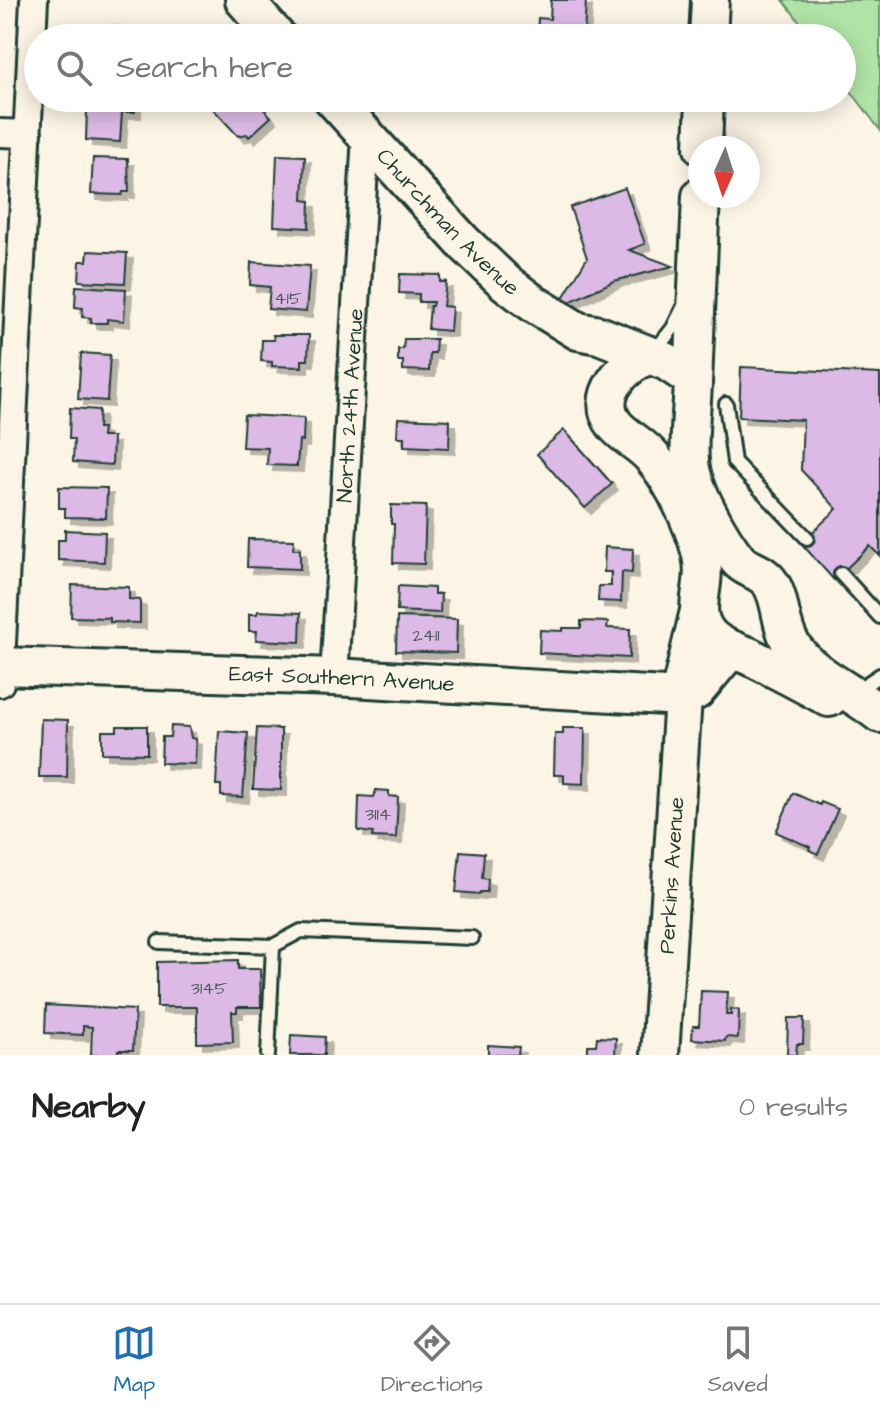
<!DOCTYPE html>
<style>
:root{--surface:#fff;--page:#f6f6f6;--text:#222;--muted:#767676;--line:#e0e0e0;--accent:#1f6fb2}
body{margin:0;font-family:"Architects Daughter",sans-serif;background:var(--page);color:var(--text)}
.compass{position:absolute;left:688px;top:136px;width:72px;height:72px;border-radius:50%;background:var(--surface);box-shadow:0 4px 20px #0003;rotate:183deg}
.list{margin:0;padding:0;list-style:none}
h2{display:flex;justify-content:space-between;align-items:center;height:104px;margin:0;padding:0 32px;font-size:34px}
h2 small{font-size:26px;font-weight:400;color:var(--muted)}
.icon{flex:none;width:44px;height:44px;fill:none;stroke:currentColor;stroke-width:2;stroke-linecap:round;stroke-linejoin:round}
.map{position:relative;flex:none;width:880px;height:1055px;overflow:hidden}
.search{position:absolute;background:var(--surface);box-shadow:0 4px 20px #0003;left:24px;right:24px;top:24px;height:88px;display:flex;align-items:center;gap:20px;box-sizing:border-box;padding:0 28px;border-radius:44px;color:var(--muted);font-size:30px}
.sheet{height:248px;background:var(--surface)}
nav{display:flex;justify-content:space-around;align-items:center;box-sizing:border-box;height:112px;border-top:2px solid var(--line);background:var(--surface);font-size:22px;color:var(--muted)}
nav a{display:grid;justify-items:center;gap:4px}
nav .on{color:var(--accent)}
.map>svg:first-child{display:block}
</style>
<div class="map">
<svg width="880" height="1055" viewBox="0 0 880 1055">
<defs>
<filter id="shadow"><feDropShadow dx="6" dy="6" stdDeviation="0" flood-color="#0004"/></filter>
</defs>
<rect width="100%" height="100%" fill="#fcf5e5"/>
<filter id="ink" filterUnits="userSpaceOnUse"><feTurbulence type="fractalNoise" baseFrequency=".0125" numOctaves="2"/><feDisplacementMap in="SourceGraphic" scale="16" xChannelSelector="R" yChannelSelector="G"/><feConvolveMatrix kernelMatrix="1 2 1 2 8 2 1 2 1" color-interpolation-filters="sRGB"/></filter>
<g filter="url(#ink)">
<!-- green -->
<path fill="#b0e4a6" stroke="#68906d" stroke-width="2" d="M783,0h97v130l-38,-51v-41h-30z"/>
<!-- building -->
<g fill="#dcbae5" stroke="#1f3d34" stroke-width="2" filter="url(#shadow)">
<path d="M551,0h35l-2,38h-47l1,-20 12,1z"/>
<path d="M93,25l29,2 -1,11h-29z"/>
<path d="M82,98h53v14h-13l-2,30 -34,-2 1,-30h-6z"/>
<path d="M203,98h51l17,19 -22,20 -2,-3 -9,2z"/>
<path d="M277,155l28,1 -2,44 7,1 -1,27 -35,-2z"/>
<path d="M93,158l35,1 1,33h-6l-1,3 -31,-1z"/>
<path d="M625,188l20,56 -16,6 44,16 -59,15 -57,27 30,-50 -17,-51z"/>
<path d="M88,251l39,2 -2,30 -46,-2 1,-20h7z"/>
<path d="M251,262l59,4 -4,46 -38,-3 2,-22 -20,-2z"/>
<path d="M400,274l40,1v7h6l-3,24 9,1 -2,24 -22,-2 2,-23h2l1,-4h-14v-8l-20,-1z"/>
<path d="M76,286l50,3 -2,32 -17,-2v4h-16v-5l-9,-1 1,-9 -8,-1z"/>
<path d="M273,335h36l-1,25h-6v7l-30,-1v-4l-11,-1 1,-21h12z"/>
<path d="M404,339h32l-1,14h-5l-1,18 -26,-1v-9h-5v-12h5z"/>
<path d="M81,353l29,2 -3,46 -29,-2z"/>
<path d="M741,367l139,7v182l-10,-10 -36,34 -33,-37 36,-34 -36,-39 2,-50 -64,-3z"/>
<path d="M70,408l29,2 -1,18h5l-1,9h11l-1,28 -39,-3 1,-23h-5z"/>
<path d="M244,415l60,3 -1,23 -4,-1 -2,26 -30,-1 1,-17 -26,-1z"/>
<path d="M398,418l52,2 -1,28 -45,-2v-9h-7z"/>
<path d="M564,430l48,54 -27,24 -48,-54z"/>
<path d="M59,487l48,1 -1,30 -41,-1v-9h-6z"/>
<path d="M391,505l35,1 -2,58 -31,-1 1,-39h-3z"/>
<path d="M65,530l40,2 -1,30 -46,-2v-20h7z"/>
<path d="M248,539l46,1 -1,9h7v20l-53,-2z"/>
<path d="M605,547l28,2 -1,24 -10,-1 -1,30 -23,-1 1,-15h12v-14h-7z"/>
<path d="M72,585l57,2v12l11,1v23l-30,-1v-4l-39,-1z"/>
<path d="M398,586l36,2v6h7l-1,19 -43,-2z"/>
<path d="M258,611l43,2 -1,29 -44,-2 1,-9h-8v-17h8z"/>
<path d="M397,617l60,2 -1,34 -60,-2z"/>
<path d="M581,621l27,1 -1,6 23,1 -1,29 -90,-5 1,-23 23,1v-3h18z"/>
<path d="M41,719l27,1 -1,57h-28z"/>
<path d="M117,726h30v28l-45,-1v-22h15z"/>
<path d="M171,726l18,1 2,11 5,1 -1,25 -34,-1 1,-26h8z"/>
<path d="M257,728l24,1v61l-28,-1z"/>
<path d="M563,728h22l-1,56 -20,-1v-8h-10l1,-41h8z"/>
<path d="M219,731l29,2 -5,64 -22,-1v-11h-5z"/>
<path d="M376,790l13,1v5l9,1 -2,41 -24,-1 1,-4 -15,-2 1,-35 15,1z"/>
<path d="M793,793l27,12 1,-3 17,7 -20,45 -9,-4 1,-3 -34,-15z"/>
<path d="M460,851l24,2 -2,25 6,1 -1,13h-7l-1,2 -23,-2z"/>
<path d="M238,960v9h22l1,38h-24v5h-5l1,30 -36,1v-36h-40v-45z"/>
<path d="M701,991l27,1 -2,23h5v-6l8,1 -1,28 -12,-1 -1,4 -33,-2 1,-13h6z"/>
<path d="M46,1005l89,5 -2,40h-15v5h-27l1,-28 -9,-1v9l-38,-2z"/>
<path d="M788,1018h16l-1,26h-6l-1,11h-9z"/>
<path d="M291,1035l34,2 -1,18h-34z"/>
<path d="M597,1037l19,1 -1,17h-27v-10h8z"/>
<path d="M488,1045l31,2 -1,8h-30z"/>
</g>
<g fill="none" stroke-linecap="round" stroke-linejoin="round">
<defs>
<g id="lane">
<path d="M654,352l19,-24 12,-24"/>
<path d="M726,404l8,58 73,76"/>
<path d="M841,574l39,43"/>
<path d="M854,692l26,-17"/>
<path d="M159,942l114,4 -5,109"/>
<path d="M273,946l28,-15 171,7"/>
</g>
<g id="street">
<path d="M0,133l28,1"/>
<path id="s1" d="M334,677l32,-542"/>
<path d="M0,683l34,-683"/>
</g>
<g id="secondary">
<path d="M244,0l34,38"/>
<path d="M708,38l2,-38"/>
<path id="s2" d="M332,98l131,144 42,40 29,22 44,27 21,4 68,27 21,14 5,7c-1,26 -5,53 -3,79 2,26 31,77 48,98 8,10 24,10 33,24 11,17 8,43 22,63 20,29 60,45 87,67"/>
<path d="M703,148l2,-50"/>
<path d="M650,355c-25,8 -58,42 -35,70 10,12 27,20 37,32 14,16 26,38 35,58 6,14 13,31 15,46 5,28 -14,51 8,75 11,12 28,15 43,22 26,13 51,26 76,40"/>
<path d="M693,383l8,-187"/>
<path id="s3" d="M0,666l334,11 349,20 13,-6 35,-42"/>
<path id="s4" d="M660,1055l23,-358 -2,-10 17,-72"/>
</g>
</defs>
<!-- lane casing -->
<use href="#lane" stroke="#1f3d34" stroke-width="18"/>
<!-- street casing -->
<use href="#street" stroke="#1f3d34" stroke-width="32"/>
<!-- secondary casing -->
<use href="#secondary" stroke="#1f3d34" stroke-width="42"/>
<!-- lane -->
<use href="#lane" stroke="#fcf5e5" stroke-width="12"/>
<!-- street -->
<use href="#street" stroke="#fcf5e5" stroke-width="26"/>
<!-- secondary -->
<use href="#secondary" stroke="#fcf5e5" stroke-width="36"/>
</g>
</g>
<g text-anchor="middle" dominant-baseline="central" stroke-width="7" stroke-linejoin="round" paint-order="stroke">
<!-- number labels -->
<g font-size="18" fill="#4e5c60">
<text x="288" y="298">415</text>
<text x="426" y="635">2411</text>
<text x="378" y="814">3114</text>
<text x="209" y="988">3145</text>
</g>
<!-- street labels -->
<g font-size="22" fill="#1f3d34" stroke="#fcf5e5">
<text stroke="none"><textPath href="#s2" startOffset="170">Churchman Avenue</textPath></text>
<text stroke="none"><textPath href="#s1" startOffset="272">North 24th Avenue</textPath></text>
<text stroke="none"><textPath href="#s3" startOffset="342">East Southern Avenue</textPath></text>
<text stroke="none"><textPath href="#s4" startOffset="180">Perkins Avenue</textPath></text>
</g>
</g>
</svg>
<svg class="compass" viewBox="-18 -18 36 36"><path d="M0-13l5 13h-10z" fill="#e53935"/><path d="M0 13l5-13h-10z" fill="#767676"/></svg>
<div class="search"><svg class="icon" aria-label="search" viewBox="0 0 24 24"><circle cx="10" cy="10" r="6"/><path d="M15 15l6 6"/></svg>Search here</div>
</div>
<section class="sheet">
<h2>Nearby<small>0 results</small></h2>
<ul class="list">
</ul>
</section>
<nav>
<a class="on"><svg class="icon" aria-label="map" viewBox="0 0 24 24"><path d="M3 6l6-2 6 2 6-2v14l-6 2-6-2-6 2zM9 4v14M15 6v14"/></svg>Map</a>
<a><svg class="icon" aria-label="directions" viewBox="0 0 24 24"><path d="M12 3l9 9-9 9-9-9zM9 14v-3h6M13 9l2 2-2 2"/></svg>Directions</a>
<a><svg class="icon" aria-label="saved" viewBox="0 0 24 24"><path d="M7 4h10v16l-5-4-5 4z"/></svg>Saved</a>
</nav>
